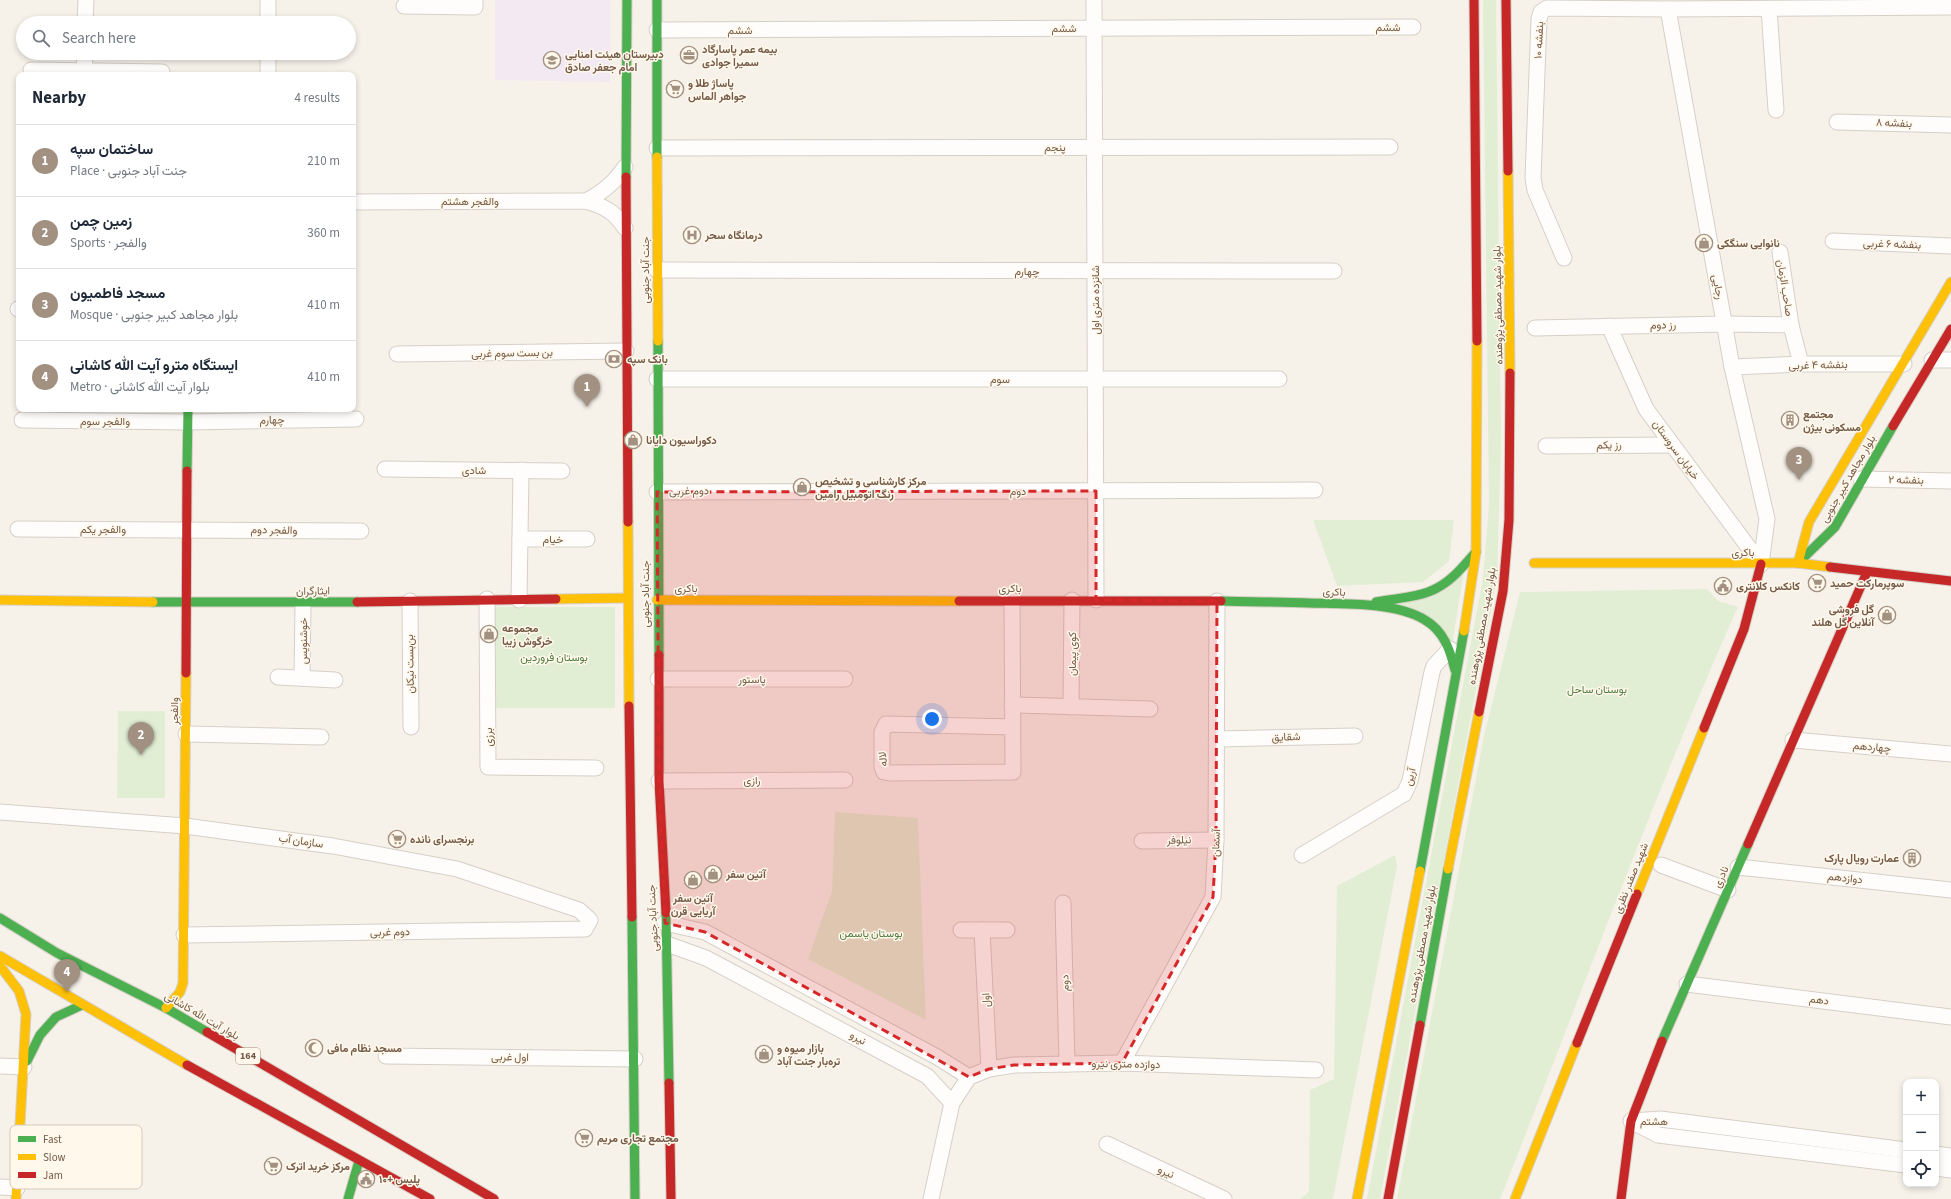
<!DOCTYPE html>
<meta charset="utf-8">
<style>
:root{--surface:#fff;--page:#f6f6f7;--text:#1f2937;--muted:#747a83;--line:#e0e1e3;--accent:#a29081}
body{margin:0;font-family:"Source Sans 3",Vazirmatn,sans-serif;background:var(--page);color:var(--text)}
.controls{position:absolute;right:12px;bottom:12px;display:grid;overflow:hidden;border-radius:8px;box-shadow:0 2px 6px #0003}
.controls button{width:36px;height:36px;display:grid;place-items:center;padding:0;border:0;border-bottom:1px solid var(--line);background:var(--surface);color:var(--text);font:20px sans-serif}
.you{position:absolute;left:932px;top:719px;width:14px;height:14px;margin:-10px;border:3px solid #fff;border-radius:50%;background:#1a73e8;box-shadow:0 0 0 6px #1a73e833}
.badge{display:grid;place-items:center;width:26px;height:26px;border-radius:50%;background:var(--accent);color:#fff;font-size:13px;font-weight:700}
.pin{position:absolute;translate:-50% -33px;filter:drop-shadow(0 1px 2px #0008)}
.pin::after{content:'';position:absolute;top:21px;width:14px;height:12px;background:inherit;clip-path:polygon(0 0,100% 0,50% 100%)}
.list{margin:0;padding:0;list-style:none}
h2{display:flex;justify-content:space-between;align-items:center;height:52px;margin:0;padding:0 16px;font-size:17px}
h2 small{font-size:13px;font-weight:400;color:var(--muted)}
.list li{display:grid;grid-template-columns:26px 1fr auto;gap:12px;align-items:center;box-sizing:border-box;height:72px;padding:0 16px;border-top:1px solid var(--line)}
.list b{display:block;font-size:15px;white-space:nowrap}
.list p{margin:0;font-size:13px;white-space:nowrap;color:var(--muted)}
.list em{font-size:13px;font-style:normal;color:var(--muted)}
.icon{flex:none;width:22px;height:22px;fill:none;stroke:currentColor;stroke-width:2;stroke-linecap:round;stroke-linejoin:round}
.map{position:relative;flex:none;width:1951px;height:1199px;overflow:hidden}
.search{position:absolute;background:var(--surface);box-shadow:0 2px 6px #0003;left:16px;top:16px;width:340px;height:44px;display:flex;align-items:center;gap:10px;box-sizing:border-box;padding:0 14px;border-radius:22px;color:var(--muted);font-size:15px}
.panel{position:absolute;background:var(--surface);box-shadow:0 2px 6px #0003;left:16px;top:72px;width:340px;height:340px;border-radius:8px}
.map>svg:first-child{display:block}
</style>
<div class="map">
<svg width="1951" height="1199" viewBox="0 0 1951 1199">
<rect width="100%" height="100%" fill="#f6f2ea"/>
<!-- education -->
<path fill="#f3e9f2" d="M495,0h115v82l-115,-2z"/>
<!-- green -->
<g fill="#e2eed4">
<path d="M1483,0h13l5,443 -4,135 -117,621h-13l116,-621 6,-73z"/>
<path d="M1313,520h141l-5,41 -26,21 -86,4z"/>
<path d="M1464,571l-12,74 -55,-44z"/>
<path d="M1707,589l11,12 20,6c-87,194 -159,394 -238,592h-103l87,-463 36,-144z"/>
<rect x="494" y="607" width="121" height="101"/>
<path d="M118,711h47v87h-48z"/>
<path d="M835,812l83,6 8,202 -118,-61 24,-68z"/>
<path d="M1395,855l2,11 -64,333h-33l9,-7 1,-102 24,-11 3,-193z"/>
</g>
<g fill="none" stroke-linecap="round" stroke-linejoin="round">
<defs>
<g id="street">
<path d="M1094,0l2,600"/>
<path d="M404,6l71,1v-7"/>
<path d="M1668,9l64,358 35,152 -6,45"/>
<path d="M1769,9l7,101"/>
<path d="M85,23l1,-23"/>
<path d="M268,23v-23"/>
<path d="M657,30l756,-3"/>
<path d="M31,70l131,2"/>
<path d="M84,71l1,-18"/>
<path d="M268,75v-22"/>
<path d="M1837,122l114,3"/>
<path d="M657,148l733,-1"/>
<path d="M586,201c17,-9 28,-18 39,-34"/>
<path d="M353,202l233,-1c18,5 29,11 39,27"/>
<path d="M1833,241l118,5"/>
<path d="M1780,252l11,73 10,39"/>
<path d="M1564,258l-29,-68 -2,-12 6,-159 2,-7 6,-4 121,1 283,-2"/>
<path d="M657,270l677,1"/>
<path d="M18,309h1"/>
<path d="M1609,326l37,83 115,155"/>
<path d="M1535,328l190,-4 66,1"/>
<path d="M397,354l229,-3"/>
<path d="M1932,360h19"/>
<path d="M1732,367l69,-3h103"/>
<path d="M657,379h622"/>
<path d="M22,420l166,2 168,-3"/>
<path d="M1546,446l126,-1"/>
<path d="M385,469l177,2"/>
<path d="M1861,479l90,2"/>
<path d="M657,492l658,-2"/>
<path d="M18,529l343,2"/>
<path d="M520,539h67"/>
<path d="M487,599l1,168 108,1"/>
<path d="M519,600l2,-130"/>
<path d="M1012,600l1,172 -124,1 -5,-1 -2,-5v-35l4,-8 126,3"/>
<path d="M410,601l1,126"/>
<path d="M278,677l57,3"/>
<path d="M302,678l1,-75"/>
<path d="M658,679h187"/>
<path d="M1012,705l138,4"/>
<path d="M1071,707l1,-107"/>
<path d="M186,734l135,3"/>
<path d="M1217,739l138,-3"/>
<path d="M1793,740l158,14"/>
<path d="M659,781l186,-1"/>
<path d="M0,812l185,14 148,20 124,23 122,41 11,10 -5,9 -401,6"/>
<path d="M1142,841l74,-1"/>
<path d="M1302,855l102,-61 6,-13 22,-109 2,-6 16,-17"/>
<path d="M1661,865l67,25"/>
<path d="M1738,867l213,23"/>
<path d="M1063,903l4,161"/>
<path d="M665,923l40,9 232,125 32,20"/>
<path d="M961,930h21"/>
<path d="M667,944l39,14 221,118 25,27"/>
<path d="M1687,984l264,33"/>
<path d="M386,1056l249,3"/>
<path d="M1122,1063l91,-166 3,-57 1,-239"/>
<path d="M0,1066l24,1"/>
<path d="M989,1069l-7,-139h25"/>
<path d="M1631,1121l27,14 248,30"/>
<path d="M1633,1121l27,-2 246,31"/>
<path d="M1107,1144l117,55"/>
<path d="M1936,1154l15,2"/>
<path d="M1936,1168l15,2"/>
<path d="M0,1187l17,1"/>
<path d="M931,1199l21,-96 17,-26 20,-8 25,-4 108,-2 194,7"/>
</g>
<g id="fast">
<path d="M657,0v157"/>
<path d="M626,177l1,-177"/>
<path d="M658,341l1,314"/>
<path d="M187,471l1,-62"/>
<path d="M1798,563l37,-36 58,-101"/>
<path d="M1221,601c29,1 59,1 88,2 34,1 87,-1 116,17 19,11 25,30 30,50"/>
<path d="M153,602h204"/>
<path d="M1376,602c20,-4 43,-4 61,-14 16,-8 27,-23 39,-36"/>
<path d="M1420,871l44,-240"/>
<path d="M666,913l3,170"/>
<path d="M632,917l3,282"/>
<path d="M0,918l57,35 109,55 41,24"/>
<path d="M1420,1025l28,-156"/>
<path d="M1662,1041l86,-197"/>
<path d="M27,1061l13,-26 16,-18 26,-12"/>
<path d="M348,1199l11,-38"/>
</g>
<g id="slow">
<path d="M657,157l1,184"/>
<path d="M1508,171l2,202"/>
<path d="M628,522l1,184"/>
<path d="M1534,563h264l32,4"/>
<path d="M1798,563l11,-41 142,-240"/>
<path d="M556,599l71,-1"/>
<path d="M0,600l153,2"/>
<path d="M657,600l302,1"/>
<path d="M1464,631l12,-79 1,-211"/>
<path d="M1448,869l31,-157"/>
<path d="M1637,894l67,-166"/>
<path d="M0,956l187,109"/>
<path d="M0,966l19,25 7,23 -10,185"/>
<path d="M166,1008l14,-16 3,-9 3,-310"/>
<path d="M1357,1199l63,-328"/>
<path d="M1515,1199l62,-156"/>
</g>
<g id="jam">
<path d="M1474,0l3,341"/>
<path d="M1506,0l2,171"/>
<path d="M626,177l2,345"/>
<path d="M1893,426l58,-97"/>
<path d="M1830,567l121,14"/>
<path d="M959,601h262"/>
<path d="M357,602l199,-3"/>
<path d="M659,655v126l7,132"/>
<path d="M186,673l1,-202"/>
<path d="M629,706l3,211"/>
<path d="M1479,712l24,-121 6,-71 1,-147"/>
<path d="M1704,728l40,-99 17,-65"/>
<path d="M1748,844l119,-272"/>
<path d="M207,1032l287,167"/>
<path d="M1577,1043l60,-149"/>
<path d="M187,1065l243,134"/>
<path d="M669,1083l2,116"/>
<path d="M1388,1199l32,-174"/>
<path d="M1621,1199l10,-78 31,-80"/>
</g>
</defs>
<!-- street casing -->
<use href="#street" stroke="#d6cfc8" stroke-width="17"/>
<!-- fast casing -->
<use href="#fast" stroke="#d6cfc6" stroke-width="11"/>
<!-- slow casing -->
<use href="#slow" stroke="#d6cfc6" stroke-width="11"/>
<!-- jam casing -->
<use href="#jam" stroke="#d6cfc6" stroke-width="11"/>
<!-- street -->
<use href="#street" stroke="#fefdfc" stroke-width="15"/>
<!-- fast -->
<use href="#fast" stroke="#4caf50" stroke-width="9"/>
<!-- slow -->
<use href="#slow" stroke="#ffc107" stroke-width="9"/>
<!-- jam -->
<use href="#jam" stroke="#c62828" stroke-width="9"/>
</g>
<!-- marked area -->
<path fill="#d62828" fill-opacity="0.2" stroke="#d62828" stroke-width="3" stroke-dasharray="8 5" stroke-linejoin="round" d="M1096,491v109l121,1 -1,239 -3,57 -91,166 -108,2 -25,4 -20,8 -264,-145 -40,-9 -6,-142 -2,-289z"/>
<!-- icons -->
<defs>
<symbol id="office-ring" viewBox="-11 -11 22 22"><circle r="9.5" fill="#fff8eb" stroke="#a29081" stroke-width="1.5"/><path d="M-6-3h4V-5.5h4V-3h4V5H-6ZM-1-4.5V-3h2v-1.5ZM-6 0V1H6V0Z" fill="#a29081"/></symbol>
<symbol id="school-ring" viewBox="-11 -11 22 22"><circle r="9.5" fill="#fff8eb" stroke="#a29081" stroke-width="1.5"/><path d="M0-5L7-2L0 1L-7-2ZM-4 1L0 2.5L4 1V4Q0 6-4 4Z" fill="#a29081"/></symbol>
<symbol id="supermarket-ring" viewBox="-11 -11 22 22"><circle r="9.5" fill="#fff8eb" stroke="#a29081" stroke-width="1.5"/><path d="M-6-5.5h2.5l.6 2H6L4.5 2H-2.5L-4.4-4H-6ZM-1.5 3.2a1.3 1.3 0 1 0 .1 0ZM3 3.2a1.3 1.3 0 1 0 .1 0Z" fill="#a29081"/></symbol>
<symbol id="hospital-ring" viewBox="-11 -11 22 22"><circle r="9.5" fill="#fff8eb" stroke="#a29081" stroke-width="1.5"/><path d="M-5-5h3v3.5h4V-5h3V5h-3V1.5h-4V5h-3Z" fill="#a29081"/></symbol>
<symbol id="shop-ring" viewBox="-11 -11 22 22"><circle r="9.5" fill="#fff8eb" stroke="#a29081" stroke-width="1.5"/><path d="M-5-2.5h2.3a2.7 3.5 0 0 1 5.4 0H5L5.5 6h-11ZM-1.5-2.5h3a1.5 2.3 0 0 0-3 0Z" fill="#a29081"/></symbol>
<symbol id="bank-ring" viewBox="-11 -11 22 22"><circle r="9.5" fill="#fff8eb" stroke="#a29081" stroke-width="1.5"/><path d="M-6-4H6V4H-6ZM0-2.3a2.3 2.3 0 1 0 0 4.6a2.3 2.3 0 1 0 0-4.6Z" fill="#a29081"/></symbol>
<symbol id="building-ring" viewBox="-11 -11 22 22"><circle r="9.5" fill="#fff8eb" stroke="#a29081" stroke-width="1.5"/><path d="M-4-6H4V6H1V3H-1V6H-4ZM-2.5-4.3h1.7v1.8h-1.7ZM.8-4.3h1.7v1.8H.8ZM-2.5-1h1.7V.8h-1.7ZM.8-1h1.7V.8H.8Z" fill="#a29081"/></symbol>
<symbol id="civic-ring" viewBox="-11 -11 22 22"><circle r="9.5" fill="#fff8eb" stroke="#a29081" stroke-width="1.5"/><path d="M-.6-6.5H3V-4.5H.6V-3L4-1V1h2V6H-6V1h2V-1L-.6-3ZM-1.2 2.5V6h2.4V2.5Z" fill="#a29081"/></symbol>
<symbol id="mosque-ring" viewBox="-11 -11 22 22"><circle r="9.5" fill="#fff8eb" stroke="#a29081" stroke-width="1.5"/><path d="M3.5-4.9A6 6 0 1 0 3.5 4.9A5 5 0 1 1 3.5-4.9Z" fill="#a29081"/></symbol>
</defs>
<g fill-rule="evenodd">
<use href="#office-ring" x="679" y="45" width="20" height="20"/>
<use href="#school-ring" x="542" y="50" width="20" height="20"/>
<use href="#supermarket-ring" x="665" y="79" width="20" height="20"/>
<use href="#hospital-ring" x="682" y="225" width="20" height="20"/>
<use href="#shop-ring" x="1694" y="233" width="20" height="20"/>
<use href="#bank-ring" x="604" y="349" width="20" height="20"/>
<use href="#building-ring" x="1780" y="410" width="20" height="20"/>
<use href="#shop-ring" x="623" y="430" width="20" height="20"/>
<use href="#shop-ring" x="792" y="477" width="20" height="20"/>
<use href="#supermarket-ring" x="1807" y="573" width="20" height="20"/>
<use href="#civic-ring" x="1713" y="576" width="20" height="20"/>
<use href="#shop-ring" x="1877" y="605" width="20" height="20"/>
<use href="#shop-ring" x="479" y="624" width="20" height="20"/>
<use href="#supermarket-ring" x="387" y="829" width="20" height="20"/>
<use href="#building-ring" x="1902" y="848" width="20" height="20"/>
<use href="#shop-ring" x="703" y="864" width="20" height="20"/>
<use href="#shop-ring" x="683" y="870" width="20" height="20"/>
<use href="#mosque-ring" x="304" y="1038" width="20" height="20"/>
<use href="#shop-ring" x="754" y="1044" width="20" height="20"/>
<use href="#supermarket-ring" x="574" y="1128" width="20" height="20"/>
<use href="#supermarket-ring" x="263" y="1156" width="20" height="20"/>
<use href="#civic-ring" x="356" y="1169" width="20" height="20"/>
</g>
<g text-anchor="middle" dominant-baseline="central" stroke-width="3" stroke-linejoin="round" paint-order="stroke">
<!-- shield labels -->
<rect fill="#fff8eb" stroke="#9e8a7a" stroke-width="1" x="236" y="1048" width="24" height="16" rx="3"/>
<g font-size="10" font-weight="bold" fill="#755b49">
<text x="248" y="1056">164</text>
</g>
<!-- street labels -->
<g font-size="11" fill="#755b49" stroke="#fff8eb">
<text x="1388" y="27">ششم</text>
<text x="1064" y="28">ششم</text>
<text x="740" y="30">ششم</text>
<text transform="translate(1539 40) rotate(-87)">بنفشه ۱۰</text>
<text transform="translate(1894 123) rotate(2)">بنفشه ۸</text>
<text x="1055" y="147">پنجم</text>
<text x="470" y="201">والفجر هشتم</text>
<text transform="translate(1892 244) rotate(2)">بنفشه ۶ غربی</text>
<text transform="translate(645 270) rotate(-90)">جنت آباد جنوبی</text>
<text x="1027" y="271">چهارم</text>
<text transform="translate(1718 287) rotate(80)">رجایی</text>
<text transform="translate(1785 288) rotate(81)">صاحب الزمان</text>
<text transform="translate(1095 300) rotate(-90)">شانزده متری اول</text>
<text transform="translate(1498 305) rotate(-91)">بلوار شهید مصطفی پژوهنده</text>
<text transform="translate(1663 325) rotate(-1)">رز دوم</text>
<text transform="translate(512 353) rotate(-1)">بن بست سوم غربی</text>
<text transform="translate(1818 365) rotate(-1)">بنفشه ۴ غربی</text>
<text x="1000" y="379">سوم</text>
<text transform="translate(272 420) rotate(-1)">چهارم</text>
<text x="105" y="421">والفجر سوم</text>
<text transform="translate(1609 445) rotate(-1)">رز یکم</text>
<text transform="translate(1676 450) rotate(54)">خیابان سروستان</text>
<text x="474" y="470">شادی</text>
<text transform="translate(1848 479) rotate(-60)">بلوار مجاهد کبیر جنوبی</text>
<text transform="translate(1906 480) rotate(1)">بنفشه ۲</text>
<text transform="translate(689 491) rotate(-1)">دوم غربی</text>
<text x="1018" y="491">دوم</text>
<text x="103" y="529">والفجر یکم</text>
<text transform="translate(274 530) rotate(1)">والفجر دوم</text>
<text x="553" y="539">خیام</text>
<text x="1743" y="552">باکری</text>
<text x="686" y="588">باکری</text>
<text x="1010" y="588">باکری</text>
<text transform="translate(313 591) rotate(-1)">ایثارگران</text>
<text transform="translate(1334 592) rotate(2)">باکری</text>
<text transform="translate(645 594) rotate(-90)">جنت آباد جنوبی</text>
<text transform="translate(1482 626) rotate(-80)">بلوار شهید مصطفی پژوهنده</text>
<text transform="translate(303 641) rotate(-90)">خوشنویس</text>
<text transform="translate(1072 654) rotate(-90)">کوی پیمان</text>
<text transform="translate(410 664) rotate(-91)">بن‌بست نیکان</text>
<text x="752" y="679">پاستور</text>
<text transform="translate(174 711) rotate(-90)">والفجر</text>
<text transform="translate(488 737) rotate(-90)">برزی</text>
<text transform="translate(1286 737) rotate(-2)">شقایق</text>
<text transform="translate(1872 747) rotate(5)">چهاردهم</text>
<text transform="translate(883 759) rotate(-95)">لاله</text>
<text transform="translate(1410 777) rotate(-76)">آرین</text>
<text x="752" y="780">رازی</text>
<text transform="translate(1179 840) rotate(-1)">نیلوفر</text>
<text transform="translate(301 841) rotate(8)">سازمان آب</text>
<text transform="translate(1216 843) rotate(-88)">آسمان</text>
<text transform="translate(1721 877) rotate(-66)">نادری</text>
<text transform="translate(1631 878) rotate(-68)">شهید صفدر نظری</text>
<text transform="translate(1845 878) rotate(6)">دوازدهم</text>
<text transform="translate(653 918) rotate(-93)">جنت آباد جنوبی</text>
<text transform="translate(390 932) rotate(-1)">دوم غربی</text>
<text transform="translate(1422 944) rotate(-80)">بلوار شهید مصطفی پژوهنده</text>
<text transform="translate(1065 983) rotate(-91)">دوم</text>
<text transform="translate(986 1000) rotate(-93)">اول</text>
<text transform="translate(1819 1000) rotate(7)">دهم</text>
<text transform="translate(202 1016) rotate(30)">بلوار آیت الله کاشانی</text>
<text transform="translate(858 1038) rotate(29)">نیرو</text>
<text transform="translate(510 1057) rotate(1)">اول غربی</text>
<text transform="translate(1126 1064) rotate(1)">دوازده متری نیرو</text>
<text x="1654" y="1121">هشتم</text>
<text transform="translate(1166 1172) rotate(25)">نیرو</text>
</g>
<!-- poi labels -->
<g font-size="11" font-weight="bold" fill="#755b49" stroke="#fff8eb" text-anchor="start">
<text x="702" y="49">بیمه عمر پاسارگاد<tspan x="702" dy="13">سمیرا جوادی</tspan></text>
<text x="565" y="54">دبیرستان هیئت امنایی<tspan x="565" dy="13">امام جعفر صادق</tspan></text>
<text x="688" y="83">پاساژ طلا و<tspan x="688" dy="13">جواهر الماس</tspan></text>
<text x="705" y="235">درمانگاه سحر</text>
<text x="1717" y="243">نانوایی سنگکی</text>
<text x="627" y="359">بانک سپه</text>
<text x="1803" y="414">مجتمع<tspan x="1803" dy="13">مسکونی بیژن</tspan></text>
<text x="646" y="440">دکوراسیون دایانا</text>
<text x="815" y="481">مرکز کارشناسی و تشخیص<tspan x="815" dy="13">رنگ اتومبیل رامین</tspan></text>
<text x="1830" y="583">سوپرمارکت حمید</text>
<text x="1736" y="586">کانکس کلانتری</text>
<text x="1874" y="609" text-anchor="end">گل فروشی<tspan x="1874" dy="13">آنلاین گل هلند</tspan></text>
<text x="502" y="628">مجموعه<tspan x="502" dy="13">خرگوش زیبا</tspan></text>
<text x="410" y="839">برنجسرای نانده</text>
<text x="1899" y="858" text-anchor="end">عمارت رویال پارک</text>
<text x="726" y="874">آتین سفر</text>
<text x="693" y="898" text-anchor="middle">آتین سفر<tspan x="693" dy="13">آریایی قرن</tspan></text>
<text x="327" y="1048">مسجد نظام مافی</text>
<text x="777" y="1048">بازار میوه و<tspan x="777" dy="13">تره‌بار جنت آباد</tspan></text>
<text x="597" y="1138">مجتمع تجاری مریم</text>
<text x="286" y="1166">مرکز خرید اترک</text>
<text x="379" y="1179">پلیس +۱۰</text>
</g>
<!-- park labels -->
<g font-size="11" fill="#507b42" stroke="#fff8eb">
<text x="554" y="657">بوستان فروردین</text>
<text x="1597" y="689">بوستان ساحل</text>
<text x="871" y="933">بوستان یاسمن</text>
</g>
</g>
<!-- legend -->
<rect x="10" y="1125" width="132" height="64" rx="6" fill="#fff8eb" stroke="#d6c9ba" stroke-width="1"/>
<rect x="18" y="1136" width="18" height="6" fill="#4caf50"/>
<rect x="18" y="1154" width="18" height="6" fill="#ffc107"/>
<rect x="18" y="1172" width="18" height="6" fill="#c62828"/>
<g font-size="11" fill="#755b49">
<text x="43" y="1143">Fast</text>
<text x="43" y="1161">Slow</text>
<text x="43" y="1179">Jam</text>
</g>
</svg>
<div class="controls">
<button>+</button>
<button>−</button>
<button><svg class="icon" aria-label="locate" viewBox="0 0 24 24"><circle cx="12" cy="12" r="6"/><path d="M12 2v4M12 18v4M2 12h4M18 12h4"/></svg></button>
</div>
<div class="you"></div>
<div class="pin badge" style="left:587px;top:407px">1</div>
<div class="pin badge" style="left:141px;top:755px">2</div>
<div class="pin badge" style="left:1799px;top:480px">3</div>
<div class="pin badge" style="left:67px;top:992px">4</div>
<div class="search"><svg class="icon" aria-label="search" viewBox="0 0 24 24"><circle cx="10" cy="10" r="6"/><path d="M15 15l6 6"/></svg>Search here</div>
<section class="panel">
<h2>Nearby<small>4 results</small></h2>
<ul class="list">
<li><span class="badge">1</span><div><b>ساختمان سپه</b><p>Place · جنت آباد جنوبی</p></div><em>210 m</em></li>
<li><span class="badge">2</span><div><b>زمین چمن</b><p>Sports · والفجر</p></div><em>360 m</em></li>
<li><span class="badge">3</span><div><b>مسجد فاطمیون</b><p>Mosque · بلوار مجاهد کبیر جنوبی</p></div><em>410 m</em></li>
<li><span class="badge">4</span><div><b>ایستگاه مترو آیت الله کاشانی</b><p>Metro · بلوار آیت الله کاشانی</p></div><em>410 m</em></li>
</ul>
</section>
</div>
